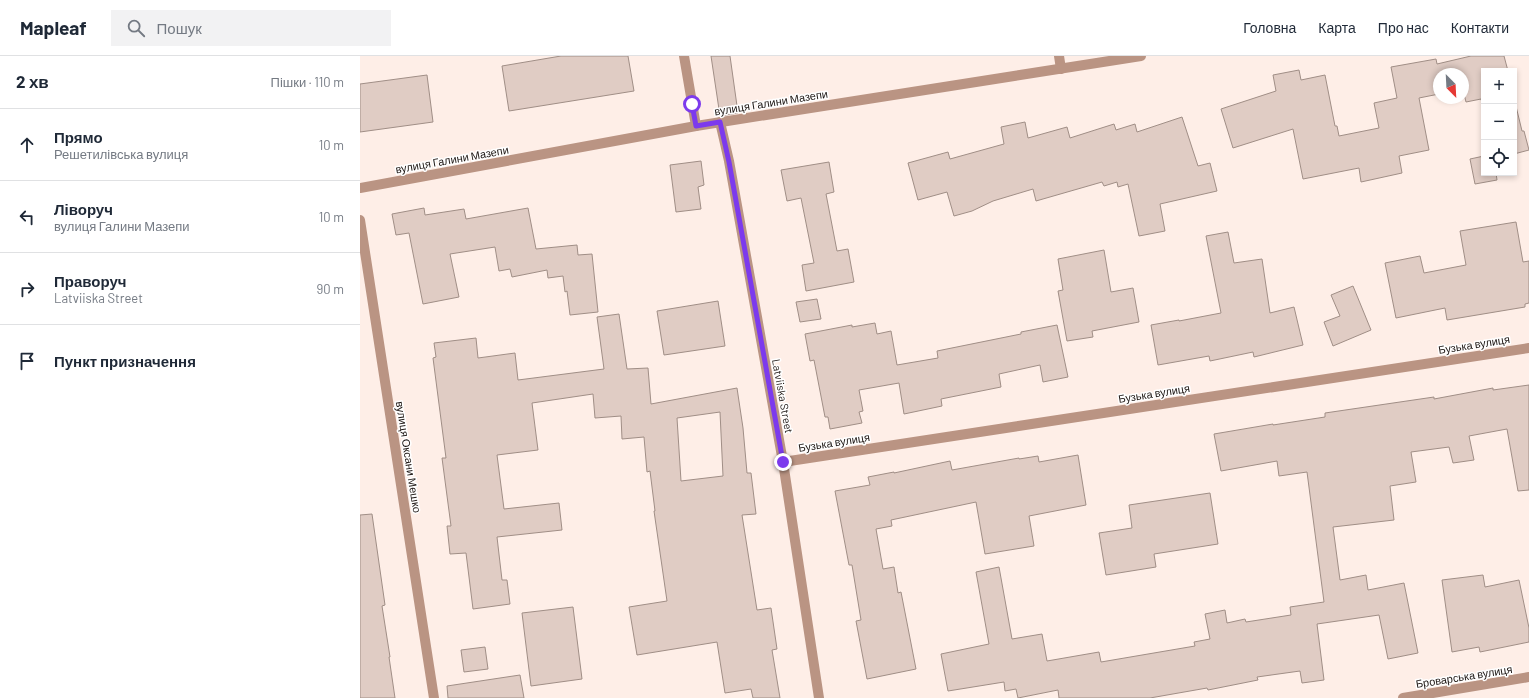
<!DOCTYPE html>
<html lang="uk">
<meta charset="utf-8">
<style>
:root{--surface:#fff;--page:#f2f2f3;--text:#1f2937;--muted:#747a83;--line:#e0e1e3}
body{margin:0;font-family:Barlow,sans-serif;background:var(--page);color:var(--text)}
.controls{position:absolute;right:12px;top:12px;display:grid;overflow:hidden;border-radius:0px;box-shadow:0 2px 6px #0003}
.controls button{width:36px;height:36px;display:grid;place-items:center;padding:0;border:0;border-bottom:1px solid var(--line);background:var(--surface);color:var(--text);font:20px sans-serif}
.compass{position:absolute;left:1073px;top:12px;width:36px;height:36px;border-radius:50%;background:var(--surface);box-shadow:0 2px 6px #0003;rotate:156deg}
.stop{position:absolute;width:12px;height:12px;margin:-9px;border:3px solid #7c3aed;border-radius:50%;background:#fff}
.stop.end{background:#7c3aed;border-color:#fff;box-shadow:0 1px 4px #0008}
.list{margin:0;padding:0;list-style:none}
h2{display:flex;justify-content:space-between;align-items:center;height:52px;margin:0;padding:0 16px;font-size:17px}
h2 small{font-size:13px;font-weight:400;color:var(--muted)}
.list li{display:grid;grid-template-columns:26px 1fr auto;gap:12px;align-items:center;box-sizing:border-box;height:72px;padding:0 16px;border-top:1px solid var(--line)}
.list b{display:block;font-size:15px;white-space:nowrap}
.list p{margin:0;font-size:13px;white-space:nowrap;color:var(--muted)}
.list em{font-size:13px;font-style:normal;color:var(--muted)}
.icon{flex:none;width:22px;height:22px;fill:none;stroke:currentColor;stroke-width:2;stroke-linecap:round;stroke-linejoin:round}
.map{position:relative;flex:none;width:1169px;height:642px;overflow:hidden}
header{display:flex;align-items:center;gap:24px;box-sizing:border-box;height:56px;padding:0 20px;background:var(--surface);border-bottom:1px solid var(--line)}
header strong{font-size:19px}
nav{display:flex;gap:22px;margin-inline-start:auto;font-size:14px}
.search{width:280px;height:36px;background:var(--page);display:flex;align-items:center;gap:10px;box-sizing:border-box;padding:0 14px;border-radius:0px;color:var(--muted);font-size:15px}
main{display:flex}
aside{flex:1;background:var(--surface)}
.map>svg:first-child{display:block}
</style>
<header>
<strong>Mapleaf</strong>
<div class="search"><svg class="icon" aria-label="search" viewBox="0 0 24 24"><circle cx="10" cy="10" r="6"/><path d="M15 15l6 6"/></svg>Пошук</div>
<nav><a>Головна</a><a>Карта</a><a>Про нас</a><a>Контакти</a></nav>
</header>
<main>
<aside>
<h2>2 хв<small>Пішки · 110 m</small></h2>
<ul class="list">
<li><svg class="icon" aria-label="ahead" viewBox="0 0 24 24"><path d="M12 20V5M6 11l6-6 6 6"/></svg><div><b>Прямо</b><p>Решетилівська вулиця</p></div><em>10 m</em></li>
<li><svg class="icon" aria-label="left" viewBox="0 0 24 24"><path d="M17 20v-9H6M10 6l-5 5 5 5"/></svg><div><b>Ліворуч</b><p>вулиця Галини Мазепи</p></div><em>10 m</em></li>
<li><svg class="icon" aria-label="right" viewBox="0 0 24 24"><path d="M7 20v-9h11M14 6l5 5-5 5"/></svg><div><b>Праворуч</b><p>Latviiska Street</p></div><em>90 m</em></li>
<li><svg class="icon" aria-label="arrive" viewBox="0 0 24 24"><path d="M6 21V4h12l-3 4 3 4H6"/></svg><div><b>Пункт призначення</b></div></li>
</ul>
</aside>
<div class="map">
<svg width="1169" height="642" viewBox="0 0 1169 642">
<rect width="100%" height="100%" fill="#feeee7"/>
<!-- building -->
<g fill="#e0ccc4" stroke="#a08e86" fill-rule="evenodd">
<path d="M201,0h67l6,35 -125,20 -7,-45z"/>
<path d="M351,0h19l8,57 -18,3z"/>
<path d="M1111,0h33l4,15h-24v39l-3,-11 -15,3 -3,-12v-16h-24v20l-20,4 10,52 -30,6 3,17 -41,9 -2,-14 -56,11 -10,-50 -60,19 -12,-39 55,-18 -3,-16 26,-5 2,10 24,-5 10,51h2l2,10 40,-8 -5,-25 23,-5 -6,-31 45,-8 1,5z"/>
<path d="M67,19l6,47 -73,10v-48z"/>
<path d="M1154,42l8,33h2l5,19 -15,4z"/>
<path d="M822,61l16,49 12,-3 7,28 -57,13 5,27 -26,5 -11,-52 -10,3 -1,-5 -13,4 -2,-4 -66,19 -3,-12 -40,12 -21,10 -18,5 -7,-24 -29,8 -10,-37 40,-11 2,7 54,-15 -3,-17 24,-5 3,16 39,-11 3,11 44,-14 2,6 19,-6 2,8z"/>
<path d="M1124,100v17h12l1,7 -22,4 -5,-25z"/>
<path d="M341,105l3,24 -6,2 3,22 -25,3 -6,-47z"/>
<path d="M469,106l5,30 -8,2 11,57 11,-2 6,33 -48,9 -4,-26 12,-2 -13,-65 -14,3 -6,-31z"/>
<path d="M64,152l1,7 39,-6 2,10 62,-11 8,41 41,-4 1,10 14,-1 6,58 -28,3 -3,-24 -2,1 -2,-16 -15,2 -1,-8 -35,7 -2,-8 -11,2 -4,-24 -45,7 9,43 -36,7 -14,-71 -13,2 -4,-21z"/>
<path d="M1156,166l7,40 6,-1v42l-4,1v3l-78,13 -2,-12 -49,10 -11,-55 35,-7 4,17 42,-8 -6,-34z"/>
<path d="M868,176l6,31 28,-4 8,54 24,-6 9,38 -49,12 -1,-5 -43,9 -1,-5 -51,9 -7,-40 28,-5v1l42,-8 -15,-77z"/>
<path d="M744,194l7,42 22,-4 6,34 -47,9 1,6 -26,4 -9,-50 5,-1 -5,-31z"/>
<path d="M993,230l18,44 -38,16 -9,-24 16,-6 -9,-21z"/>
<path d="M457,243l4,20 -21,3 -4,-20z"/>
<path d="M358,245l7,45 -61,9 -7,-44z"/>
<path d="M259,258l8,55 21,-1 3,36 86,-16 6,40 4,45h4l5,41 -14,1 15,95 14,-2 6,41 -5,1 8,48h-27l-2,-9 -26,4 -8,-51 -80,13 -8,-48 38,-6 -13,-90h1l-5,-40 -3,1 -3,-35 -22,2 -1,-23 -26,2 -2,-24 -61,9 6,47 -41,5 7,54 55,-6 3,27 -65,7 5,43h5l3,24 -37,5 -7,-56 -16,1 -3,-28h4l-9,-68h4l-13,-100 3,-1 -2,-14 42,-5 2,20 37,-5 3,27 86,-11 -7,-52zM360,356l3,64 -42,5 -4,-63z"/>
<path d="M515,267l2,11 14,-3 6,34 41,-7 -1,-7 84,-17v-2l36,-7 11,52 -25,5 -3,-17 -41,9 2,13 -60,12 1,7 -38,8 -5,-31 -40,7 4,21 -4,1 3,11 -32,6 -2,-12h-3l-11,-57 -4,1 -5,-27 47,-9v2z"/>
<path d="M1169,329v105l-11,1 -11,-62 -38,7 5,24 -21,3 -4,-16 -38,5 5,30 -26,4 4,34 -61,7 7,53 26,-5 2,15 36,-7 14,70 -30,6 -9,-44 -62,9 7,56 -22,3 -2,-12 -43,6 1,3 -50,10 -1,-2 -57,10h-91l-1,-8 -40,8 -2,-9 -11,2 -1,-9 -56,9 -7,-37 48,-10 -13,-72 23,-5 13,72 30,-5 5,27 52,-9 2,10 94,-16 -1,-4 16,-3 -5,-25 20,-4 2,13 18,-4 1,3 45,-7 -1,-8 34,-5 -17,-130 -28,4 -2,-15 -56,10 -7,-37 59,-10v1l52,-8v-4l109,-16v2l59,-11v2z"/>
<path d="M718,399l8,50 -57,11 5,30 -49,8 -9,-52 -85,18 1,6 -16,3 7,40 11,-2 4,26 3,-1 15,77 -49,10 -11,-58 5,-1 -9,-55h-3l-14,-74 35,-6 -2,-8 26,-5v1l56,-12 2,9 67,-12v1l19,-3 1,6z"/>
<path d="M850,437l8,51 -64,10 2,13 -50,8 -7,-42 33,-5 -3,-23z"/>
<path d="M12,458l13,91 -3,1 8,51h-1l6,41h-35v-183z"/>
<path d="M1123,519l2,12 34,-7 10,48v14l-49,10 -1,-5 -27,5 -10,-72z"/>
<path d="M213,551l9,72 -51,7 -9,-73z"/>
<path d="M125,591l3,22 -24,3 -3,-22z"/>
<path d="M160,619l4,23h-76l-1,-12z"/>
</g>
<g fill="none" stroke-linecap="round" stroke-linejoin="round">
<!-- minor -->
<g stroke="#ba9483" stroke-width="10">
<path d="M324,0l12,70"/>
<path d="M699,0l2,13"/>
<path d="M360,66l9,39 54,301 36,236"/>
<path d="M0,132l336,-62 445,-70"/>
<path d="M0,164l74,478"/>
<path d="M423,406l746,-114"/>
<path d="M1043,642l126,-21"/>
</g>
</g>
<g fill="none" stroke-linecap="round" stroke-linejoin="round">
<!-- route -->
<path stroke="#7c3aed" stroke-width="5" d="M332,48l4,22 24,-4 9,40 54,300"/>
</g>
<g text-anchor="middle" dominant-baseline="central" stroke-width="3" stroke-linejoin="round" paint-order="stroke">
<!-- street labels -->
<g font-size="11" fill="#1d1613" stroke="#fff">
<text transform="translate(411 46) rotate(-9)">вулиця Галини Мазепи</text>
<text transform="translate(92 103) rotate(-10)">вулиця Галини Мазепи</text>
<text transform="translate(1114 288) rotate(-9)">Бузька вулиця</text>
<text transform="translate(794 337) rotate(-9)">Бузька вулиця</text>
<text transform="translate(423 340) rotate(80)">Latviiska Street</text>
<text transform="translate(474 386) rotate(-9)">Бузька вулиця</text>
<text transform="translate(49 401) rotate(81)">вулиця Оксани Мешко</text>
<text transform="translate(1104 620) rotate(-9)">Броварська вулиця</text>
</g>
</g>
</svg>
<div class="controls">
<button>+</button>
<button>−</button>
<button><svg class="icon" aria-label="locate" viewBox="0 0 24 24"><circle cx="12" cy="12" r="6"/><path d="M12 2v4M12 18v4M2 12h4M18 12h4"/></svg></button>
</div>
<svg class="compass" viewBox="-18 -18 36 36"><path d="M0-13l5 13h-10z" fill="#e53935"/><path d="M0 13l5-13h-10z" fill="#747a83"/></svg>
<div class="stop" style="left:332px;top:48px"></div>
<div class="stop end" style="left:423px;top:406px"></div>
</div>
</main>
